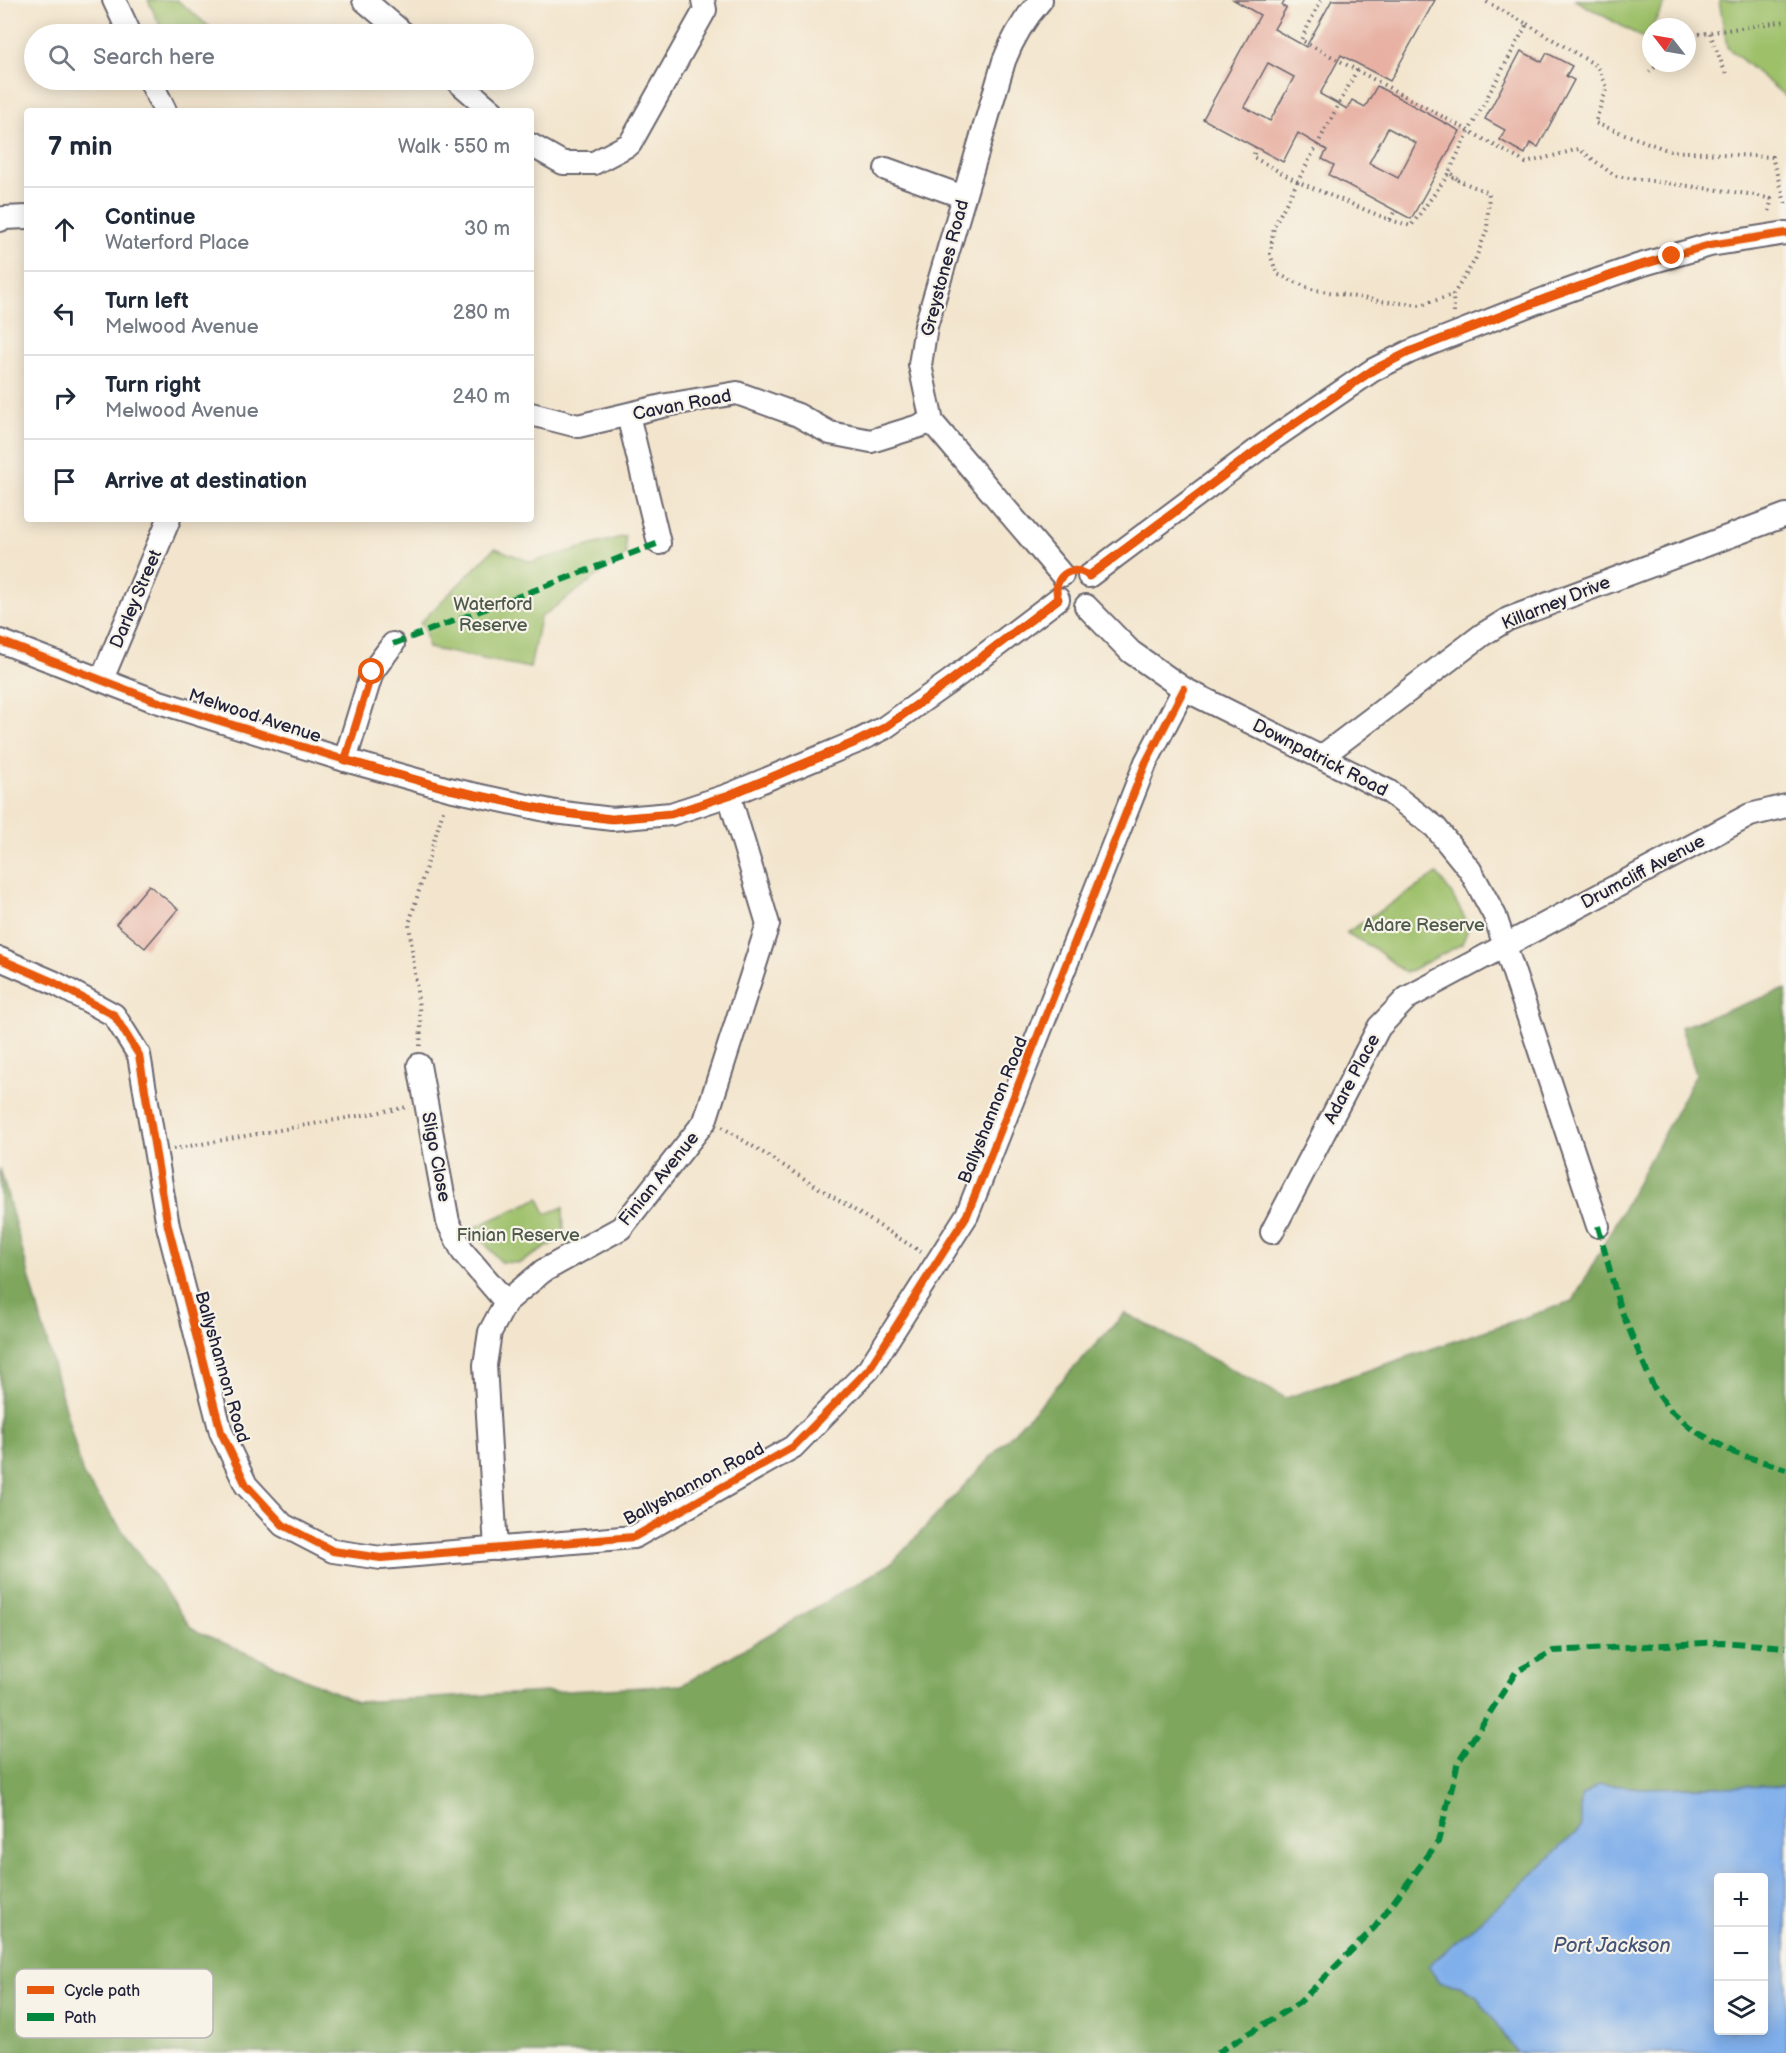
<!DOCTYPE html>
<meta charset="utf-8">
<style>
:root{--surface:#fff;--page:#f2f2f3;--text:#1f2937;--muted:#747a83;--line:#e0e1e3}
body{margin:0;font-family:"Balsamiq Sans",sans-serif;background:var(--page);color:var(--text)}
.controls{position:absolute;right:18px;bottom:18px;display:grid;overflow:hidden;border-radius:6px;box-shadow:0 3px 15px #0003}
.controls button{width:54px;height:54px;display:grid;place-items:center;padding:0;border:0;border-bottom:2px solid var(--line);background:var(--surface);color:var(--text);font:30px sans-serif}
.compass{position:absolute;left:1642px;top:18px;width:54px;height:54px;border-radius:50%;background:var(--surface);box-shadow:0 3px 15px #0003;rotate:301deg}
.stop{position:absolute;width:18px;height:18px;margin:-14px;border:4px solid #ea580c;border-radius:50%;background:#fff}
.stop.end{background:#ea580c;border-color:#fff;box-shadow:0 2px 6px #0008}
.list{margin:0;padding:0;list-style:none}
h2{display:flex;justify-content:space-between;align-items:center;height:78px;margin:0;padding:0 24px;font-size:26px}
h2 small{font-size:20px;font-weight:400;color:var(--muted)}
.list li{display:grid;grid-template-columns:39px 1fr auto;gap:18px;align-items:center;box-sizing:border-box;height:84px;padding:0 24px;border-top:2px solid var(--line)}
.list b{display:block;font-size:22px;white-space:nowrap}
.list p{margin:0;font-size:20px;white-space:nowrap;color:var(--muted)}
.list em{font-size:20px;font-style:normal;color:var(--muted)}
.icon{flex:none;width:33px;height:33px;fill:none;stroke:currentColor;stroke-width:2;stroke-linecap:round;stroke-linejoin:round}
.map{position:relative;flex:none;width:1786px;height:2053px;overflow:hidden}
.search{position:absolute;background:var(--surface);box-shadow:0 3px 15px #0003;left:24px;top:24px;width:510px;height:66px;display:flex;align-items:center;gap:15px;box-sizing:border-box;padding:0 21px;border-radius:33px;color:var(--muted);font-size:22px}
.panel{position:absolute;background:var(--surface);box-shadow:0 3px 15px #0003;left:24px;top:108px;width:510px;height:414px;border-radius:6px}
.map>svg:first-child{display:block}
</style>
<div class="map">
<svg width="1786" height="2053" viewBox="0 0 1786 2053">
<rect width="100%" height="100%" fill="#f7f3e8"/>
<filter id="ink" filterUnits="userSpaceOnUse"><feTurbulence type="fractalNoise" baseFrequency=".0167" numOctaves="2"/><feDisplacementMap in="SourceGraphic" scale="12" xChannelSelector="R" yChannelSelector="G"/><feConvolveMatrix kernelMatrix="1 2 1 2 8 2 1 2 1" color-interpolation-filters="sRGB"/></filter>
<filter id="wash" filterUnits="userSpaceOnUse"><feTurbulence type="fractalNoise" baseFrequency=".008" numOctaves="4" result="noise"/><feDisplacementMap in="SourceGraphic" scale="24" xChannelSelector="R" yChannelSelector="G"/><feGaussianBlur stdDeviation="1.35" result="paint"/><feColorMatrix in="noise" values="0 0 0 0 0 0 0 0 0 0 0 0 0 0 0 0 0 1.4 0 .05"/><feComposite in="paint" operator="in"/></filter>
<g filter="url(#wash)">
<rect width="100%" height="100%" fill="#f3e5cd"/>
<!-- green -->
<g fill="#9dc069" stroke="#607152" stroke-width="1.5">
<path d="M148,0h29l41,34h-54z"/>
<path d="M1575,0h92l-22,39z"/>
<path d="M1719,0h67v97l-59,-50z"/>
<path d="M625,536l1,19 -86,63 -10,50 -102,-20 -3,-18 -5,-7 75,-75 36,14z"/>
<path d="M1437,874l14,19 18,33 -7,18 -56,29 -31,-24 -29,-16z"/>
<path d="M539,1198l7,16 17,-7 1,30 -44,26 -19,-1 -20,-23 -5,-12z"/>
</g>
<!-- forest -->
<path fill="#7ea65d" stroke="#50644c" stroke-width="1.5" d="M1786,989v797l-146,2 -40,-4 -19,44 -65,62 -77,92 22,4 16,10 40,57h-138l-9,-4 -7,4h-1363v-885l83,307 109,154 165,73 325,-17 210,-122 233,-250 161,85 287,-97 123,-227 -15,-47z"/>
<!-- water -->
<path fill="#80afea" stroke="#516892" stroke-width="1.5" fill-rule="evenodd" d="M1600,1784l40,4 146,-2v267h-269l-40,-57 -16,-10 -22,-4 -11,-16 88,-76 65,-62v-32zM1718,1878h46v152h-46z"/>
<g id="blocks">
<!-- building -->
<g fill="#e7b0a3" fill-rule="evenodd">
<path d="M1234,0h51l-3,6 4,2 -12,21 32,18 26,-47h103l-45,81 -49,-26 -21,39 27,15 5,-9 13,7 12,-21 83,45 -49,88 -82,-44 5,-10 -12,-6 5,-9 -29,-17 -15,29 -80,-43 57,-104zM1268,63l26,14 -24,44 -26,-14zM1388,128l28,15 -18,35 -29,-15z"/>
<path d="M1521,51l21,11 5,-9 25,13 -6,10 8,4 -36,67 -8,-4 -5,11 -25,-14 5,-10 -20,-11z"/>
<path d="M149,885l29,24 -33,39 -29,-24z"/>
</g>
</g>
</g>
<g filter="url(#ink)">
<use href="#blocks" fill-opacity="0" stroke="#6b666e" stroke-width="1.5"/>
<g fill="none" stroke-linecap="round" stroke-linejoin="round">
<defs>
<g id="street">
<path d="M114,0l16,34"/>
<path d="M364,0l40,34"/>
<path d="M1041,0c-17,19 -28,37 -37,61l-78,265 -6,39 12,57 130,153"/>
<path d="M150,80l15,31"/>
<path d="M456,80l36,31"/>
<path d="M531,145l32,18h31l36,-19 75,-134 -2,-10"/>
<path d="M886,169l78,28"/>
<path d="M0,220l4,-2 23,-1"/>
<path d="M531,414l47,12 89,-21 70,-12 61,22 32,18 41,8 61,-19"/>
<path d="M628,415l31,128"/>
<path d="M1089,576l183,-137 101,-69 36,-18 138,-54 90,-32 73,-21 76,-12"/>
<path d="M1086,606l45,46 53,37 204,102 47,36 35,43 25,46 103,310"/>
<path d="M0,641l153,59 192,60 104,29 106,23 57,7 59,-5 58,-19 127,-53 28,-14 65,-46 109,-83"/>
<path d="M102,679l67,-160"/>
<path d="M1321,757l161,-122 26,-16 278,-104"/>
<path d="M345,760l27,-88 21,-28"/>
<path d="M0,959l53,23 61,33 25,40 29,171 53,206 25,53 37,40 50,26 48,7 253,-21 159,-90 76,-78 98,-154 179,-453 38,-73"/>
<path d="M419,1065l29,157 15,30 43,50"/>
<path d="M1272,1232l107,-205 28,-29 343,-183 36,-9"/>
<path d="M496,1549l-11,-184 5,-33 16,-30 37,-31 78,-43 84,-107 63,-197 -39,-129"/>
</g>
</defs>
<!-- street casing -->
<use href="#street" stroke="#6b666e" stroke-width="26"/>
<!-- path -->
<g stroke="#6b666e" stroke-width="4" stroke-dasharray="1.5 4.5" stroke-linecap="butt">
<path d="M1321,0l-20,40 168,91 58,-107 -44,-24"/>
<path d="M1527,24l70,42 10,21 -12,36 75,28 102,6 14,49"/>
<path d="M1710,33l17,44"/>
<path d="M1687,36l99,-15"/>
<path d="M1357,70l-83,156 -4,28 7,20 34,15 68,12 42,4 32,-10"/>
<path d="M1649,72l11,-9"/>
<path d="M1256,147l-3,10 45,25 92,38 5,-10"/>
<path d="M1390,220l21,6 37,-51 12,6 -11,-9 20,-41 57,32 53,-14 36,27 140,19 16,4 -2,15"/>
<path d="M1454,313l-1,-18 22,-35 12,-30 2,-37 -29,-12"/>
<path d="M420,1046l1,-21 -12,-101 35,-117"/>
<path d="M722,1127l199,125"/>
<path d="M173,1149l235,-42"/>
</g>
<!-- street -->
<use href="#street" stroke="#fff" stroke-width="22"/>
<!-- quiet -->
<g stroke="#00873e" stroke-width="6" stroke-dasharray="12 6" stroke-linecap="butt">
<path d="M393,644l266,-101"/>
<path d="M1598,1226l21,79 34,81 15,22 25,22 42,23 51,16"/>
<path d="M1217,2053l82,-50 76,-76 63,-85 20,-80 58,-90 37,-21 169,-9 64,5"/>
</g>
<defs>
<g id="cycleway">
<path d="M1089,576l183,-137 101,-69 36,-18 138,-54 90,-32 73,-21 76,-12"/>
<path d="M0,641l153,59 192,60 104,29 106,23 57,7 59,-5 58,-19 127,-53 28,-14 65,-46 109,-83"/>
<path d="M0,959l53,23 61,33 25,40 29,171 53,206 25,53 37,40 50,26 48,7 253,-21 159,-90 76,-78 98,-154 179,-453 38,-73"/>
</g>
</defs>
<!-- cycleway casing -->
<use href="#cycleway" stroke="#f7f3e8" stroke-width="11"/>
<!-- cycleway -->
<use href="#cycleway" stroke="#e8590c" stroke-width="8"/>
</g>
</g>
<g fill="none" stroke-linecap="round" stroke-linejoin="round" filter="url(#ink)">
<!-- route -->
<path stroke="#ea580c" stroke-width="8" d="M372,672l-27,88 104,29 106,23 57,7 59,-5 58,-19 127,-53 28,-14 65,-46 109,-83c-7,-21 13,-37 31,-23l183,-137 101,-69 36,-18 138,-54 90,-32 35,-10"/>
</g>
<g text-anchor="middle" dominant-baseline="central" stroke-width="4.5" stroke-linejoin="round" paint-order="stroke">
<!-- street labels -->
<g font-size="18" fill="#22223b" stroke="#f7f3e8">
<text transform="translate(945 268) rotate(-75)">Greystones Road</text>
<text transform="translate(682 405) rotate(-11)">Cavan Road</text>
<text transform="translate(136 599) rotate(-67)">Darley Street</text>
<text transform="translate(1556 603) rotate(-22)">Killarney Drive</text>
<text transform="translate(255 716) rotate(18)">Melwood Avenue</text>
<text transform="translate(1320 758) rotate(27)">Downpatrick Road</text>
<text transform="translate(1643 872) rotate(-28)">Drumcliff Avenue</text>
<text transform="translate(1352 1079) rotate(-62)">Adare Place</text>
<text transform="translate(993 1110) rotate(-68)">Ballyshannon Road</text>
<text transform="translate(436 1157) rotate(79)">Sligo Close</text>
<text transform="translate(659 1179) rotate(-51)">Finian Avenue</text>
<text transform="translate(222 1367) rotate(74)">Ballyshannon Road</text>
<text transform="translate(694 1484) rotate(-28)">Ballyshannon Road</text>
</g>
<!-- park labels -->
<g font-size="18" fill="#4d594b" stroke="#f7f3e8">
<text x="493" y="604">Waterford<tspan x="493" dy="21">Reserve</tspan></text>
<text x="1424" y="925">Adare Reserve</text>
<text x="518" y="1235">Finian Reserve</text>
</g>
<!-- water labels -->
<g font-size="20" font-style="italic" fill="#435378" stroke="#f7f3e8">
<text x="1612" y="1946">Port Jackson</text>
</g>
</g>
<!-- legend -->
<rect x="15" y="1969" width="198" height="69" rx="9" fill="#f7f3e8" stroke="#b7b4b4" stroke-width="1.5"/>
<rect x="27" y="1986" width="27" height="8" fill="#e8590c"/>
<rect x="27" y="2013" width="27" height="8" fill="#00873e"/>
<g font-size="16" fill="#22223b">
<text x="64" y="1996">Cycle path</text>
<text x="64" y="2023">Path</text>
</g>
</svg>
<div class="controls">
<button>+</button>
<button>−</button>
<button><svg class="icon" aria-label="layers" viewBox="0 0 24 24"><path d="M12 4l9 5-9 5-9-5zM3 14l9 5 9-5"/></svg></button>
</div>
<svg class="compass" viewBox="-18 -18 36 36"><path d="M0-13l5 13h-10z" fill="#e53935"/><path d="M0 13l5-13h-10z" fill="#747a83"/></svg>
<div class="stop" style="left:372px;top:672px"></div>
<div class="stop end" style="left:1672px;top:256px"></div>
<div class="search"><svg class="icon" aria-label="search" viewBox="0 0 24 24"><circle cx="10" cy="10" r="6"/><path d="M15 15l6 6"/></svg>Search here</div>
<section class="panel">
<h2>7 min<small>Walk · 550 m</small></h2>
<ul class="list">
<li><svg class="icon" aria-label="ahead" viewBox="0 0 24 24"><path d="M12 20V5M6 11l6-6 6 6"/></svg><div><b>Continue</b><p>Waterford Place</p></div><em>30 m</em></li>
<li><svg class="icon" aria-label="left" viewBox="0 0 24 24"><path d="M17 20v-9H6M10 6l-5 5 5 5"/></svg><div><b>Turn left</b><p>Melwood Avenue</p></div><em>280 m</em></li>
<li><svg class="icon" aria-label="right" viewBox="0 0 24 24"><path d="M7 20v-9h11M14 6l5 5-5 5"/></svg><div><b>Turn right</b><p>Melwood Avenue</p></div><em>240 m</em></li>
<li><svg class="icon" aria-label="arrive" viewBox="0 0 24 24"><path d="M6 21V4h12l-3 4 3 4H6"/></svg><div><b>Arrive at destination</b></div></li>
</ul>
</section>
</div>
